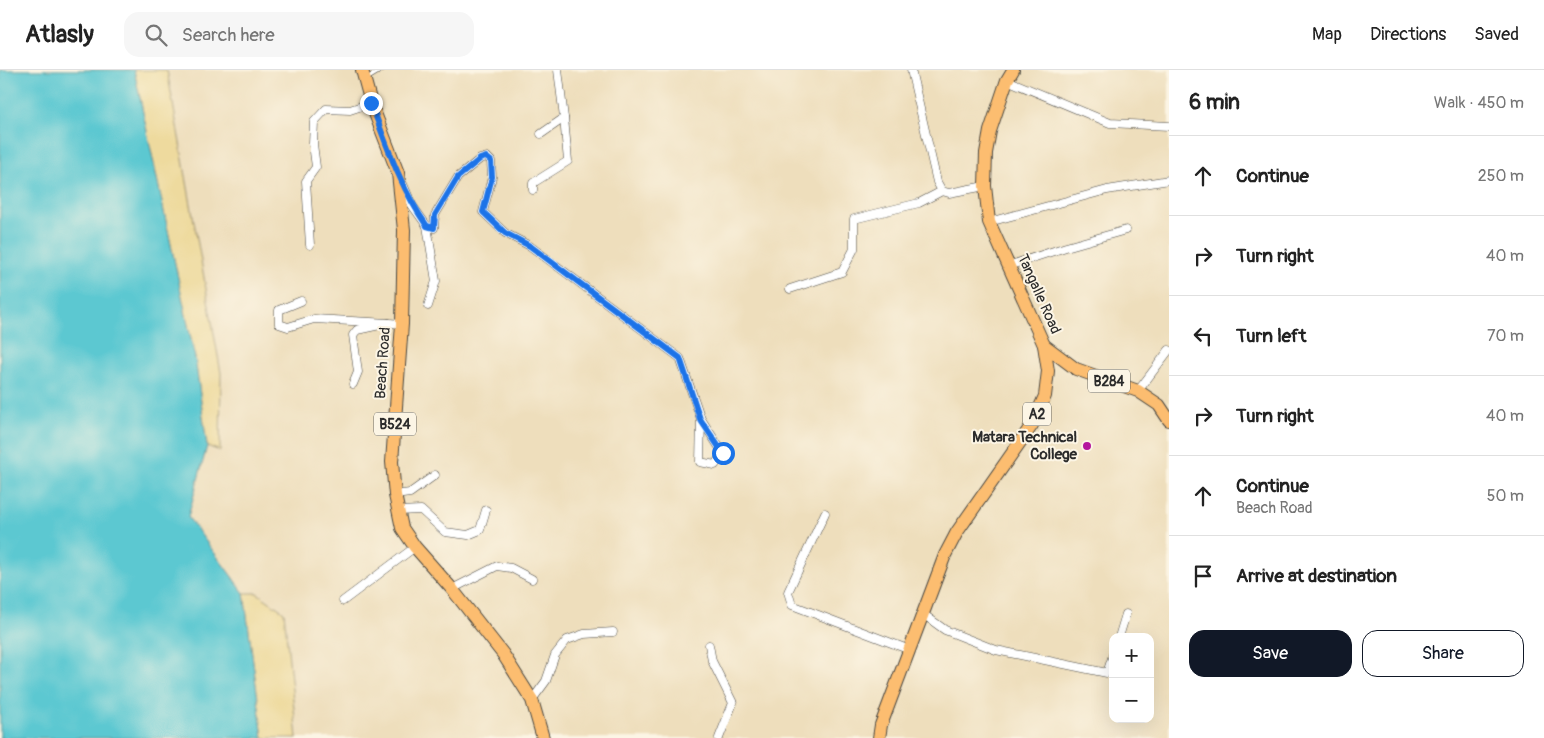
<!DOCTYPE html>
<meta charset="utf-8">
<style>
:root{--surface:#fff;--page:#f6f6f6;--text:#222;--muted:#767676;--line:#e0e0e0;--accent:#111827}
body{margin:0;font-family:Pangolin,sans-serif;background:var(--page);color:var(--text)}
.controls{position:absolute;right:15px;bottom:15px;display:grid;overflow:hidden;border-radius:10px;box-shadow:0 5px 20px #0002}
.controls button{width:45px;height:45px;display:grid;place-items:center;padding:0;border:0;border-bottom:1px solid var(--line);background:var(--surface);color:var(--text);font:25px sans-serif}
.stop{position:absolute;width:15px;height:15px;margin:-11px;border:4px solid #1a73e8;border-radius:50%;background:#fff}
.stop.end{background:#1a73e8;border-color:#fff;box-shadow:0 1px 5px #0008}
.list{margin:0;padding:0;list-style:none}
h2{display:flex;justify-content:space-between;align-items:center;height:65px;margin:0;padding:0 20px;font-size:21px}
h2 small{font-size:16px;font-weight:400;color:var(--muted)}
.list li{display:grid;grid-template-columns:32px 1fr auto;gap:15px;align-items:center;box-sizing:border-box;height:80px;padding:0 20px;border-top:1px solid var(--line)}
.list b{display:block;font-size:19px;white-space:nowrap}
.list p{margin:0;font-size:16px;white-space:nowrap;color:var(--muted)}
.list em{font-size:16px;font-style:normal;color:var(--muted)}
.actions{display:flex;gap:10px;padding:15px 20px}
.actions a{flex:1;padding:11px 0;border:1px solid var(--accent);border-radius:15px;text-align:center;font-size:18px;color:var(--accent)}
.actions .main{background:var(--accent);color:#fff}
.icon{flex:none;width:28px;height:28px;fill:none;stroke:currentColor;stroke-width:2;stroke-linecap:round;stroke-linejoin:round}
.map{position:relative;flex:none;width:1169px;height:668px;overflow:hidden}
header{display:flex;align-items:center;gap:30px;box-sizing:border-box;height:70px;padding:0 25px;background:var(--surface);border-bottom:1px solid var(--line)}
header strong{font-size:24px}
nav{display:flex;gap:28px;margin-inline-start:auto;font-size:18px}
.search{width:350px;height:45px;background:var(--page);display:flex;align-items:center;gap:12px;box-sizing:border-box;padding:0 18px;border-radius:15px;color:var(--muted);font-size:19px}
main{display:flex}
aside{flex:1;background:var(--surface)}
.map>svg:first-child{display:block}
</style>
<header>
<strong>Atlasly</strong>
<div class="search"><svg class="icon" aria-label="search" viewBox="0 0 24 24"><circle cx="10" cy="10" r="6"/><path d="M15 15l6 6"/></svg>Search here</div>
<nav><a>Map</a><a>Directions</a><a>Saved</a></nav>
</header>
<main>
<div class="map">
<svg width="1169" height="668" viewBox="0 0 1169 668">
<rect width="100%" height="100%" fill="#fcf5e5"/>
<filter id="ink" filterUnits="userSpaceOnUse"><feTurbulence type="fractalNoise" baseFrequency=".02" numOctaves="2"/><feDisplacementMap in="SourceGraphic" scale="10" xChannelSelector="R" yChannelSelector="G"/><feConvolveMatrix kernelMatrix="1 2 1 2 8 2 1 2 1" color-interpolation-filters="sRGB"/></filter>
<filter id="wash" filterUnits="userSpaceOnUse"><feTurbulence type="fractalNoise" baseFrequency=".0096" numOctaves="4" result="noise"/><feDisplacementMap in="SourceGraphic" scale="20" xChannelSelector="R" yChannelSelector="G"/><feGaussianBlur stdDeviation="1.12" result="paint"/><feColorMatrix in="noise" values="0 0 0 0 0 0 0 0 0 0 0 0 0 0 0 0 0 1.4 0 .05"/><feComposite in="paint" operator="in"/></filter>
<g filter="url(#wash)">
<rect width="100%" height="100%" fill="#eedebc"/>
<!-- sand -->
<g fill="#eeda9e" stroke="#8c8264">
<path d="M134,0h33l54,303 -1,78 -13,-5 -12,-88z"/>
<path d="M244,523h13l27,19 13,126h-34z"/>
</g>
<!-- water -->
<path fill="#5bc8d1" stroke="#437a7e" d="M0,0h134l61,288 12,88 -19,71 56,76 19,145h-263z"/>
</g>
<g filter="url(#ink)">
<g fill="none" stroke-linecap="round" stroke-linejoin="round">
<defs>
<path id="service" d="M366,9l15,-9"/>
<g id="minor">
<path d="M911,0l26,112 5,9 7,2 36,-7"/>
<path d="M1007,10l103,43 59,3"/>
<path d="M541,64l23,-16 -6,-48"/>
<path d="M403,114l9,21 15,21 7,2 1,-13 23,-38 22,-18 7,-2 4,4 1,16 -9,35 22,21 25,13 150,112 21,61 -1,43 15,3 8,-12 -22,-34"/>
<path d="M533,120v-7l35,-22 -4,-43"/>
<path d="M989,152l118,-32 62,-10"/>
<path d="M427,156l9,55 -8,25"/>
<path d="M310,175l-4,-64 10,-14 -3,-23 1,-22 12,-13 24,1 21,-7"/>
<path d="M1008,196l58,-19 60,-17"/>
<path d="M790,219l52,-17 12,-23v-30l65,-16 23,-12"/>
<path d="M301,231l-22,9v14l9,3 26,-8 75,4"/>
<path d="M353,314l5,-12 -5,-37 4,-5 32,-7 13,1"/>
<path d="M1138,321l31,-41"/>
<path d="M395,425l15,-2 25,-18"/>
<path d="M398,441l23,-1 24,22 23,3 12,-5 6,-20"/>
<path d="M825,443l-37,79 4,13 118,45"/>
<path d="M452,519l45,-23 14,2 21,11"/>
<path d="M343,531l72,-54"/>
<path d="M923,544l22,16 51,20 111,23 6,-18"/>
<path d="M1119,567l7,-23"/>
<path d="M709,575l3,16 21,42 -14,35"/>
<path d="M532,630l14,-19 9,-26 12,-15 17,-6 29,-2"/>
</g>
<g id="primary">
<path d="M362,0l9,33 27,70 6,57 -2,94 -10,138 3,33 7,33 13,19 37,42 51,65 29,46 11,38"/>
<path d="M1044,275l32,24 62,22 21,14 10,15"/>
</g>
<path id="trunk" d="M879,668l2,-13 64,-170 12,-23 75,-107 13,-29 3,-25 -4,-26 -55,-123 -4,-36 1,-33 4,-22 17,-51 6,-10"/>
</defs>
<!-- service casing -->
<use href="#service" stroke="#484641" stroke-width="5.5"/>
<!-- minor casing -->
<use href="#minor" stroke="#484641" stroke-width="9"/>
<!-- primary casing -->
<use href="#primary" stroke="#484641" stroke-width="14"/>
<!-- trunk casing -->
<use href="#trunk" stroke="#484641" stroke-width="14"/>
<!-- service -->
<use href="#service" stroke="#fff" stroke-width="4"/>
<!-- minor -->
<use href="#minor" stroke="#fff" stroke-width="8"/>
<!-- primary -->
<use href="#primary" stroke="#fcbd6f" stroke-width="12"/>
<!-- trunk -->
<use href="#trunk" stroke="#fcbd6f" stroke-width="12"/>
</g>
</g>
<g fill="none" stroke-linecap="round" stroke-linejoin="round" filter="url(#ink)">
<!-- route -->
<path stroke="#1a73e8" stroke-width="6" d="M371,33c16,43 30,86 56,123l7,2 1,-13 23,-38 22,-18 6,-2 5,4 1,16 -9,35 22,21 25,13 150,112 20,61 23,34"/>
</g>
<!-- markers -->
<circle fill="#b5179e" stroke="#fcf5e5" stroke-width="2" cx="1087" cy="376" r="5"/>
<g text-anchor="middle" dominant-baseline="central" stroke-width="4" stroke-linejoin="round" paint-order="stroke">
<!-- shield labels -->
<g fill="#fcf5e5" stroke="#6a6863" stroke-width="1">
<rect x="1088" y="299.5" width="42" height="23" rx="4"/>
<rect x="1023" y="332.5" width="28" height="23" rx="4"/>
<rect x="374" y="342.5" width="42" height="23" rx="4"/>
</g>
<g font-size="14" font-weight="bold" fill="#2b2b2b">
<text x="1109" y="311">B284</text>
<text x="1037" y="344">A2</text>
<text x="395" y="354">B524</text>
</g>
<!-- street labels -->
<g font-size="15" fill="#2b2b2b" stroke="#fcf5e5">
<text transform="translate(1039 224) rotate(66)">Tangalle Road</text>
<text transform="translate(383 293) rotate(-86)">Beach Road</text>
</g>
<!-- poi labels -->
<g font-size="15" font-weight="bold" fill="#2b2b2b" stroke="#fcf5e5" text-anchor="end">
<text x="1077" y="367">Matara Technical<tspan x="1077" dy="17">College</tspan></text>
</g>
</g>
</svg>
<div class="controls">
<button>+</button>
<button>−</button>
</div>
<div class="stop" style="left:723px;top:383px"></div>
<div class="stop end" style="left:371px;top:33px"></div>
</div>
<aside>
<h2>6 min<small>Walk · 450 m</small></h2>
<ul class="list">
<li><svg class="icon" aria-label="ahead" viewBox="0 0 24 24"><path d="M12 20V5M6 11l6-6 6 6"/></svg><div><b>Continue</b></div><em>250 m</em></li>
<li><svg class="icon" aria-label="right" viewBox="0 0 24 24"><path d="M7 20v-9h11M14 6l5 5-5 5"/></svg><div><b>Turn right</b></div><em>40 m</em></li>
<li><svg class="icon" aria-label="left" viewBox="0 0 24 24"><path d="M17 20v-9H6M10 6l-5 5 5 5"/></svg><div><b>Turn left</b></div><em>70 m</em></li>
<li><svg class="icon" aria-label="right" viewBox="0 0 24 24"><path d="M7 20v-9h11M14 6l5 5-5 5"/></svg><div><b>Turn right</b></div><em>40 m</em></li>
<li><svg class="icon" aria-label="ahead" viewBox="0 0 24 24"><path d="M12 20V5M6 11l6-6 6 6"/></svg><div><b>Continue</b><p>Beach Road</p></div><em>50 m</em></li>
<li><svg class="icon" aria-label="arrive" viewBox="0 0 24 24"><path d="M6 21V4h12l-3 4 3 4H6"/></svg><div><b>Arrive at destination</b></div></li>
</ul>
<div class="actions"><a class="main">Save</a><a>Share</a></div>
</aside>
</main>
